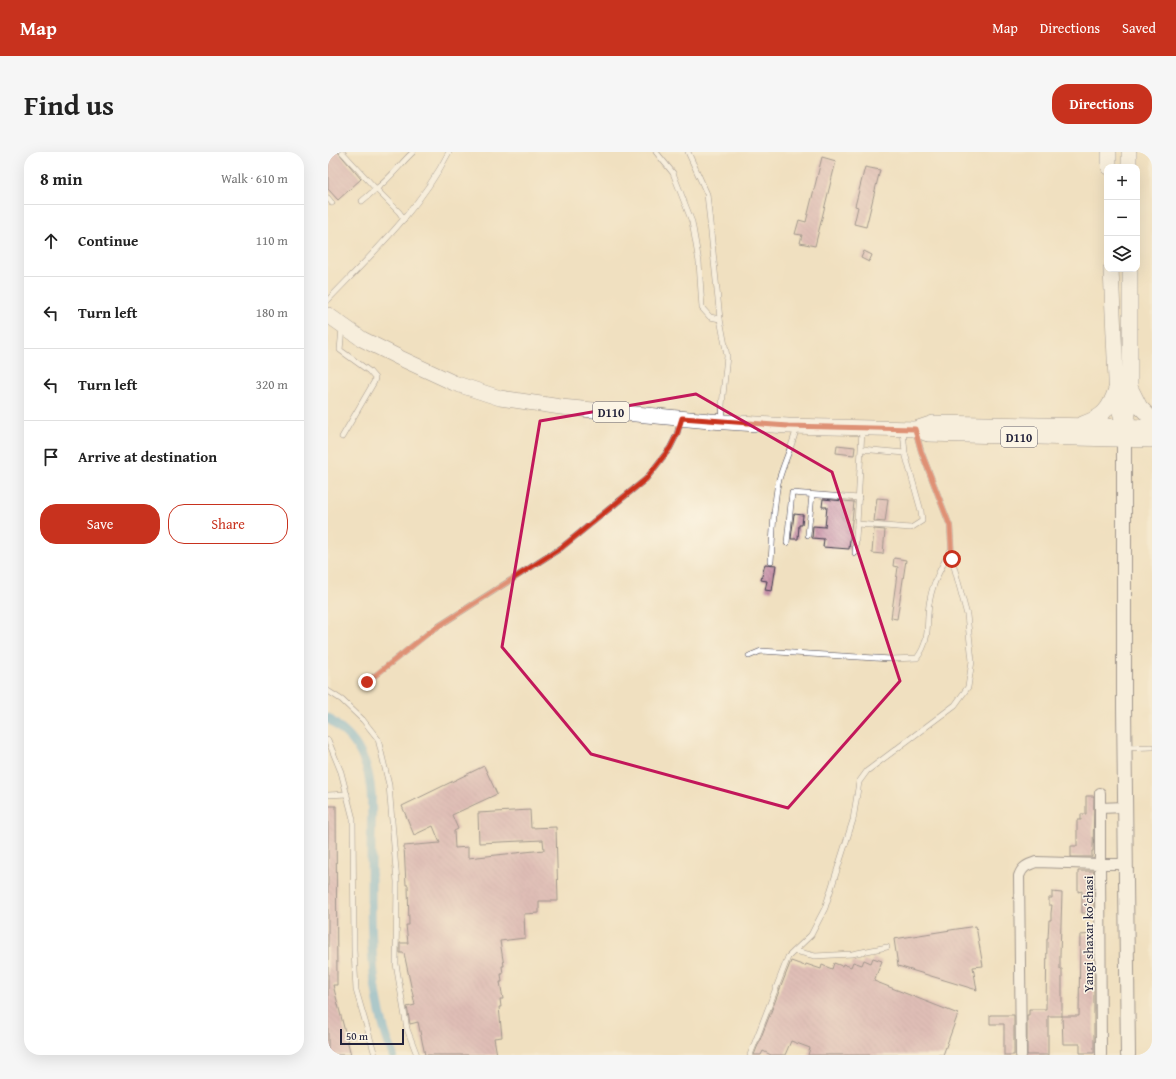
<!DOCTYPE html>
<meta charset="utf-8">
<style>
:root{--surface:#fff;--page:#f6f6f6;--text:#222;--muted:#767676;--line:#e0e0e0;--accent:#c8321e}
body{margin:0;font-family:"Gentium Book Plus",serif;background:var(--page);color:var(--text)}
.controls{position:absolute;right:12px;top:12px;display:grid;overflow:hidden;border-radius:8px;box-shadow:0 4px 16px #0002}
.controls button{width:36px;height:36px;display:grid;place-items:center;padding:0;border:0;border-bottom:1px solid var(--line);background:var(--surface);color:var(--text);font:20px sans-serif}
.scale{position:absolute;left:12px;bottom:10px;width:64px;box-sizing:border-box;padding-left:4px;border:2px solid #22223b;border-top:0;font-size:11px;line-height:14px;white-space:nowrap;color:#22223b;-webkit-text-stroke:3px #fcf5e5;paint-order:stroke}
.stop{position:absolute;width:12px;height:12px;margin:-9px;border:3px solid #c8321e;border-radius:50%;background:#fff}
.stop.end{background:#c8321e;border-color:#fff;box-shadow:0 1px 4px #0008}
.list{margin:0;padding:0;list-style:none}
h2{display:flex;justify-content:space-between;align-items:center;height:52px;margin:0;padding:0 16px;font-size:17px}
h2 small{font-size:13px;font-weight:400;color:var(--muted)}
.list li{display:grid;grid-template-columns:26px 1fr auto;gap:12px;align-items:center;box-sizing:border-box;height:72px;padding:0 16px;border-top:1px solid var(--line)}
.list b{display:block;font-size:15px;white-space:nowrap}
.list em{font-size:13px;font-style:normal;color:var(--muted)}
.actions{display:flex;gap:8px;padding:12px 16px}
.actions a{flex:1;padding:9px 0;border:1px solid var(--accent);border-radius:16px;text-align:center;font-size:14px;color:var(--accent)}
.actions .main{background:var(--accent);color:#fff}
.icon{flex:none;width:22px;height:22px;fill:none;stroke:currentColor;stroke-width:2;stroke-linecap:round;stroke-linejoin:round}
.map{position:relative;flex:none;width:824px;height:903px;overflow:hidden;border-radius:16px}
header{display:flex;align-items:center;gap:24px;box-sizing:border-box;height:56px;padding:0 20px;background:var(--accent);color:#fff}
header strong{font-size:19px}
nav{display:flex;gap:22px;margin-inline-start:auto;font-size:14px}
.intro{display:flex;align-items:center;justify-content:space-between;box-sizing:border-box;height:96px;padding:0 24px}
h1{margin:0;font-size:28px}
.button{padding:10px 18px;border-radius:16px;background:var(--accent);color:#fff;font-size:14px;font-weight:700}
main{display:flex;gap:24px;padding:0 24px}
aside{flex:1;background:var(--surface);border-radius:16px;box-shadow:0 4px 16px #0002}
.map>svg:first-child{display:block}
</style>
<header>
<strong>Map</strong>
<nav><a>Map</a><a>Directions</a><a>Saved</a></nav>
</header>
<div class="intro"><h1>Find us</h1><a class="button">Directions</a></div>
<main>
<aside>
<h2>8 min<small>Walk · 610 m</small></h2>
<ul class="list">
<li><svg class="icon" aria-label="ahead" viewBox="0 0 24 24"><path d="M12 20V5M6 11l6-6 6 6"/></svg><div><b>Continue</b></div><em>110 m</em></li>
<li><svg class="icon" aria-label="left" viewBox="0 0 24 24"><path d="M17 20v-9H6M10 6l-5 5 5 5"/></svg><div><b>Turn left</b></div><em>180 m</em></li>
<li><svg class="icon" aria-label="left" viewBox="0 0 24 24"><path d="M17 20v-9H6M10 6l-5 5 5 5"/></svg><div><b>Turn left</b></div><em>320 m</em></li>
<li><svg class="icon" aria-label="arrive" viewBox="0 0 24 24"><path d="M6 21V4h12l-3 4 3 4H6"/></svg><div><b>Arrive at destination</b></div></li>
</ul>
<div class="actions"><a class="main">Save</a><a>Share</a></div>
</aside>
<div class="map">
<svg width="824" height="903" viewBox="0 0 824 903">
<defs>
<pattern id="building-back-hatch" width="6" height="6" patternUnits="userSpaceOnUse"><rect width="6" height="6" fill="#c993aa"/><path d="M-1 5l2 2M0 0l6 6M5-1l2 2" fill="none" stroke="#a3788c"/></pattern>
</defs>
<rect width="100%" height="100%" fill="#fcf5e5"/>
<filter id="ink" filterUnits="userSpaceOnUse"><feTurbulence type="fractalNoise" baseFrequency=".025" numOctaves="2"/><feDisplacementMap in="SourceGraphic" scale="8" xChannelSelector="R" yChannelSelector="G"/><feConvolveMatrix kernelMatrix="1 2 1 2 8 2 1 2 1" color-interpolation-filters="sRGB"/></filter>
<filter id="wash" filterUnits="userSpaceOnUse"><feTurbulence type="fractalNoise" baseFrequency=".012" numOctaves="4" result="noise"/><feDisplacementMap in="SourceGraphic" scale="16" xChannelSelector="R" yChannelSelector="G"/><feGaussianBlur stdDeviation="0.9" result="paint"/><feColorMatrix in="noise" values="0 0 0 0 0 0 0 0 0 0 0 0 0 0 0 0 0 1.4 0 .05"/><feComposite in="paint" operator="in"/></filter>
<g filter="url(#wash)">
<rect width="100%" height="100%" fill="#f0e0c0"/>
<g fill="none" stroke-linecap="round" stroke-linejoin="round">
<!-- canal -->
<path stroke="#5cabd6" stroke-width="9" d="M0,566c17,14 28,22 36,43 11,26 7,58 7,85 1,69 -5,143 22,209"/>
</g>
<g id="blocks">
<!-- building -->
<g fill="url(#building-back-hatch)">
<path d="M0,0h10l23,27 -23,21 -10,-11z"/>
<path d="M494,5l14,4 -21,85 -15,-3 2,-8 -7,-1 4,-14 7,2z"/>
<path d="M537,15l15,3 -14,57 -12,-3 4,-17 -3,-1z"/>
<path d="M536,99l8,4 -3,7 -8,-4z"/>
<path d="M509,293l18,2 -1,8 -18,-2z"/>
<path d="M549,346l11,1 -3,23 -11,-1z"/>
<path d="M495,347l31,3 -5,47 -26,-2 1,-8 -12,-1 1,-12 12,1 2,-20h-5z"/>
<path d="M466,362l9,1 -1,10h-3l-1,14h-7z"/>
<path d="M546,377l11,1 -2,24 -11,-1z"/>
<path d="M566,406l12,2 -9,59 -6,-1 7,-51 -5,-1z"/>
<path d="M437,412l11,1 -4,26 -7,-1 2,-9 -6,-1z"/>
<path d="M156,614l13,28 -45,21 6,14 -4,2 1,17 13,-1v11l76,-8 -1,-10 -64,3 -1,-30 52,-3 1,18 25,-1 2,74h-19v12l-15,1 1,24 -25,3 4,25h-2l1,8h-2l1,8h-2l3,17h-3l1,8h-2l3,30 -8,1 3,17h-72l-7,-33 -8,2 -3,-17 8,-2 -11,-52h-4v-10h8l-2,-18h3l-1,-40h-2l-2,-39 36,-3 -7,-17 -19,9 -12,-29z"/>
<path d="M758,644h8l-1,55h-1v6h-21v-11h6v-26h4v-6h5z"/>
<path d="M0,654h8l1,179h-4l18,70h-23z"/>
<path d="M750,719h16v42h-12v-22l-4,1z"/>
<path d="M724,740l10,1 -2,62v14h2v47h-14v39h-21v-40h2v-6h17l1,-71h1l1,-18h2v-7l1,-8h-3v-7h3z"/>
<path d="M648,774l7,40 -10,1 4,23 -79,-24 -4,-27z"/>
<path d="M766,782v119h-14v-9h-17l-1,-28h17l1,-81z"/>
<path d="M545,806l9,3 -8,20 84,33 -15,41h-135l2,-7 -19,-7 -6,14h-14l-8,-4 -2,4h-7l37,-94 14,5 1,-2 15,5 1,-4 10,4 2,-6 8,3 1,-2 8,3 2,-5 9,3 2,-5 7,3z"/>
<path d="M662,863h24v40h-10v-31h-14z"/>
</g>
</g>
</g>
<g filter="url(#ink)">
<use href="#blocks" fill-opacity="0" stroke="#413e4f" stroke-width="1"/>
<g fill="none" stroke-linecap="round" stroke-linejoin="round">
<defs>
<g id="service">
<path d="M14,0l34,37 -14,12"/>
<path d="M328,0l17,21 19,49 7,40 3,46 8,9 10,2"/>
<path d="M360,0l19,42 13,125 7,37 -5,49 1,16"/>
<path d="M0,46l4,5"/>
<path d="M76,67l-5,-7 -23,-23c15,-11 24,-25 37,-37"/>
<path d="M0,148c44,-46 92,-91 121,-148"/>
<path d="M575,278l2,23"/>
<path d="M14,285l32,-55 1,-4 -6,-7 -29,-21 2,-22"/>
<path d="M533,297l-4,75 54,4 11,-7 -1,-10 -16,-58 -44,-4 1,-20"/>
<path d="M480,383l4,-40"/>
<path d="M459,391l5,-50 67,5"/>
<path d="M527,401l2,-29"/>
<path d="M443,409c2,-25 2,-53 7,-78 5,-19 14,-36 19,-56"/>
<path d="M421,504l12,-5 130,8 26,-1c15,-20 8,-36 13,-59 3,-17 12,-33 20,-48"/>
<path d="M39,530l64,-51 130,-83 85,-69 24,-31 7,-14 4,-15"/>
<path d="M0,539l14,9 21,20 15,19 11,46 8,97 -1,82 11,65 10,26"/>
<path d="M0,588l13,32 12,47 1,131 2,40 19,65"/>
<path d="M797,596l27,-1"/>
<path d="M0,643l19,-1"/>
<path d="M467,799l20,5 37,-2 35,-7"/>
<path d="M422,903l38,-98 23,-22 14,-27 28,-88 6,-38 8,-11 88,-66 13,-18 4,-26 -5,-46 -15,-56 -2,-33 -29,-75 -5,-19"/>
</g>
<g id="minor">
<path d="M772,641v71h25"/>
<path d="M772,656l25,-1"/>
<path d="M693,903l-2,-179c3,-9 8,-11 17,-14l64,2 1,191"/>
</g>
<path id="secondary" d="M796,287v269l4,347"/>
<g id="primary">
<path d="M781,0v15"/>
<path d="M801,0v15"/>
<path d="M783,117l6,133 7,23"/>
<path d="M0,163l34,24 38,19 54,25 46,15 61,9 149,14 78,5 127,3 18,-6 219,4"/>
<path d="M803,237l9,18 12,12"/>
<path d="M754,272c21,-7 27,-14 34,-35"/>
<path d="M587,277l13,5 224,6"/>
<path d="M796,283l6,-32v-134"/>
</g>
</defs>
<!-- service casing -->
<use href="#service" stroke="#413e4f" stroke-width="6"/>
<!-- minor casing -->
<use href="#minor" stroke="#413e4f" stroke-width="12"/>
<!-- secondary casing -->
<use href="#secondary" stroke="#413e4f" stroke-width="16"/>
<!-- primary casing -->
<use href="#primary" stroke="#413e4f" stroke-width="16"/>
<!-- service -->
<use href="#service" stroke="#fff" stroke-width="5"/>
<!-- minor -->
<use href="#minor" stroke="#fff" stroke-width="10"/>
<!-- secondary -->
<use href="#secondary" stroke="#fff" stroke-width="14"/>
<!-- primary -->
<use href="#primary" stroke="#fff" stroke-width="15"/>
</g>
</g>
<g fill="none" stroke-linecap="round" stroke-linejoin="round" filter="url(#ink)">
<!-- route -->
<path stroke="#c8321e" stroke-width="5" d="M39,530l64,-51 130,-83 85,-69 24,-31 7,-14 5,-16 106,8 127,3 6,22 29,75 2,33"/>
</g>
<!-- marked area -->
<path d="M0 0H824V903H0ZM368,242l136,78 68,209 -112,127 -197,-54 -89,-107 38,-226z" fill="#f0e0c0" fill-opacity=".55" fill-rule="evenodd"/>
<path fill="none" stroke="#c2185b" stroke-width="3" stroke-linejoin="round" d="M368,242l136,78 68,209 -112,127 -197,-54 -89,-107 38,-226z"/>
<g text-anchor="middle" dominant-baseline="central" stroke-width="3" stroke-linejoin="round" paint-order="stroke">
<!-- shield labels -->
<g fill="#fcf5e5" stroke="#63616e" stroke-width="1">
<rect x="265" y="250" width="36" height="20" rx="3"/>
<rect x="673" y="275" width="36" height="20" rx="3"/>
</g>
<g font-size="12" font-weight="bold" fill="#22223b">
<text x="283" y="260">D110</text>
<text x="691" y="285">D110</text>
</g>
<!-- street labels -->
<g font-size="13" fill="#22223b" stroke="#fcf5e5">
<text transform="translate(760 782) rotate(-90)">Yangi shaxar koʻchasi</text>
</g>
</g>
</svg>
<div class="controls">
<button>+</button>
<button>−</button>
<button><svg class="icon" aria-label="layers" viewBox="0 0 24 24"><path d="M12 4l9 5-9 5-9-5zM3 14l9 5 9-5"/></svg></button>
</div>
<div class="scale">50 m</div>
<div class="stop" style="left:624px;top:407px"></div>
<div class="stop end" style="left:39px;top:530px"></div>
</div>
</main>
